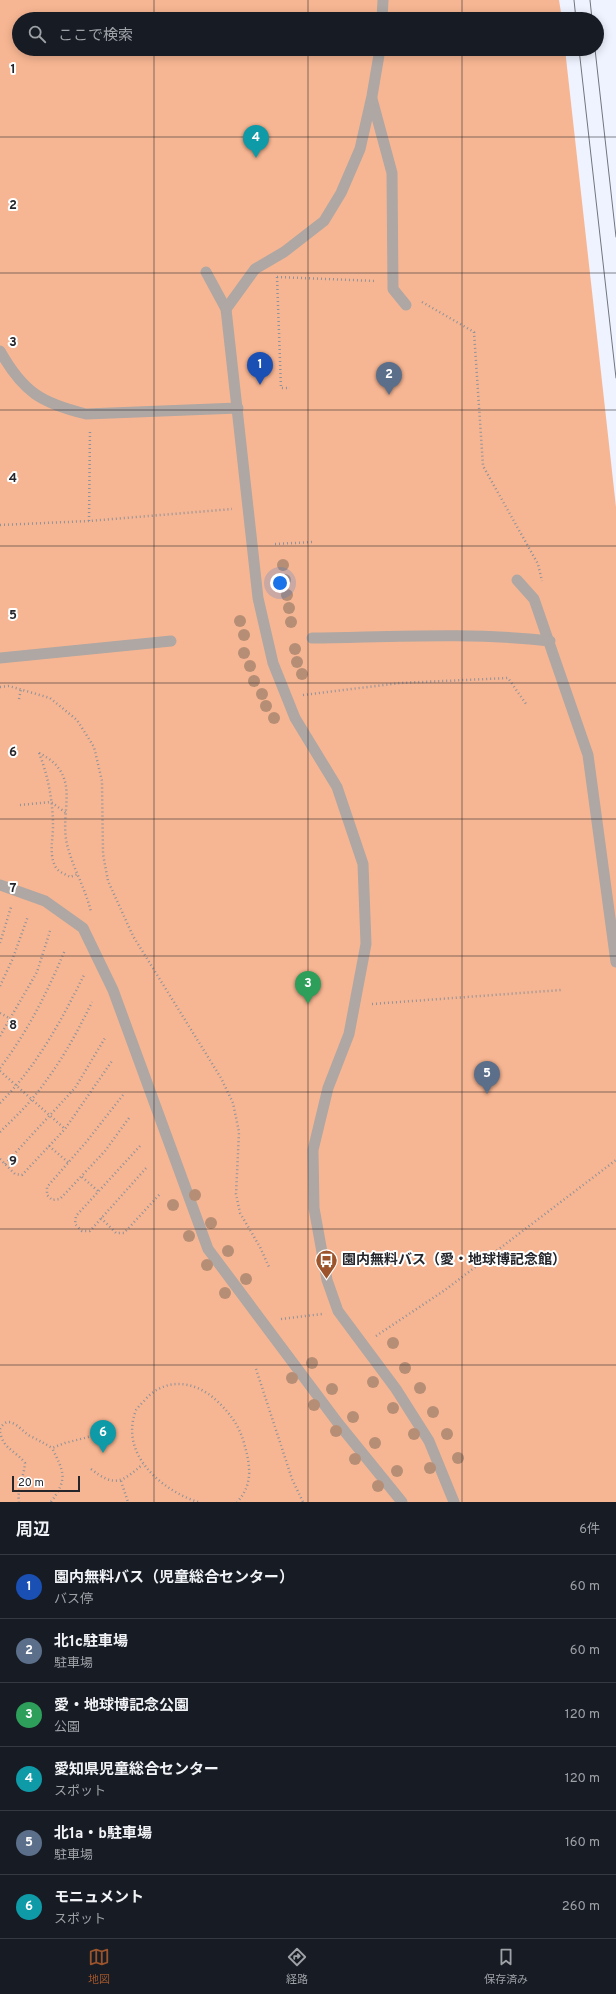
<!DOCTYPE html>
<html lang="ja">
<meta charset="utf-8">
<style>
:root{--surface:#171b24;--page:#242831;--text:#f1f3f6;--muted:#9ea1a6;--line:#363941;--accent:#9b542c}
body{margin:0;font-family:Overpass,"Noto Sans JP",sans-serif;background:var(--page);color:var(--text)}
.scale{position:absolute;left:12px;bottom:10px;width:68px;box-sizing:border-box;padding-left:4px;border:2px solid #24262b;border-top:0;font-size:11px;line-height:14px;white-space:nowrap;color:#24262b;-webkit-text-stroke:3px #fff;paint-order:stroke}
.you{position:absolute;left:280px;top:583px;width:14px;height:14px;margin:-10px;border:3px solid #fff;border-radius:50%;background:#1a73e8;box-shadow:0 0 0 6px #1a73e833}
.badge{display:grid;place-items:center;width:26px;height:26px;border-radius:50%;background:var(--accent);color:#fff;font-size:13px;font-weight:700}
.pin{position:absolute;translate:-50% -33px;filter:drop-shadow(0 1px 2px #0008)}
.pin::after{content:'';position:absolute;top:21px;width:14px;height:12px;background:inherit;clip-path:polygon(0 0,100% 0,50% 100%)}
.list{margin:0;padding:0;list-style:none}
h2{display:flex;justify-content:space-between;align-items:center;height:52px;margin:0;padding:0 16px;font-size:17px}
h2 small{font-size:13px;font-weight:400;color:var(--muted)}
.list li{display:grid;grid-template-columns:26px 1fr auto;gap:12px;align-items:center;box-sizing:border-box;height:64px;padding:0 16px;border-top:1px solid var(--line)}
.list b{display:block;font-size:15px;white-space:nowrap}
.list p{margin:0;font-size:13px;white-space:nowrap;color:var(--muted)}
.list em{font-size:13px;font-style:normal;color:var(--muted)}
.icon{flex:none;width:22px;height:22px;fill:none;stroke:currentColor;stroke-width:2;stroke-linecap:round;stroke-linejoin:round}
.map{position:relative;flex:none;width:616px;height:1502px;overflow:hidden}
.search{position:absolute;background:var(--surface);box-shadow:0 2px 10px #0003;left:12px;right:12px;top:12px;height:44px;display:flex;align-items:center;gap:10px;box-sizing:border-box;padding:0 14px;border-radius:22px;color:var(--muted);font-size:15px}
.sheet{height:436px;background:var(--surface)}
nav{display:flex;justify-content:space-around;align-items:center;box-sizing:border-box;height:56px;border-top:1px solid var(--line);background:var(--surface);font-size:11px;color:var(--muted)}
nav a{display:grid;justify-items:center;gap:2px}
nav .on{color:var(--accent)}
.map>svg:first-child{display:block}
</style>
<div class="map">
<svg width="616" height="1502" viewBox="0 0 616 1502">
<rect width="100%" height="100%" fill="#eef3ff"/>
<!-- green -->
<path fill="#f7b693" d="M0,0h559l3,19h-543v30h546l51,458v995h-616z"/>
<g fill="none" stroke-linecap="round" stroke-linejoin="round">
<!-- path -->
<g stroke="#8e929a" stroke-width="2.5" stroke-dasharray="1 3" stroke-linecap="butt">
<path d="M277,277l99,4"/>
<path d="M277,277l4,111h9"/>
<path d="M422,302l52,30 9,134 55,98 4,17"/>
<path d="M89,521l1,-91"/>
<path d="M0,525l89,-4 143,-12"/>
<path d="M275,544l38,-2"/>
<path d="M0,687l9,-1 41,12 27,22 17,27 8,34 1,73 5,27 25,55 88,142 12,25 6,29 -3,62 4,19 20,34 9,20"/>
<path d="M303,695l97,-12 108,-5 18,26"/>
<path d="M19,699l2,-10"/>
<path d="M39,753c46,23 18,59 29,95 6,22 18,42 23,64"/>
<path d="M39,753c9,22 14,49 14,73 0,14 -4,27 2,40 3,6 10,8 15,11l8,-3"/>
<path d="M20,805l31,-3 15,11"/>
<path d="M0,943l11,-36"/>
<path d="M0,986l13,-28 15,-42"/>
<path d="M372,1004l189,-14"/>
<path d="M0,1013l11,6"/>
<path d="M0,1036l37,-64 13,-41"/>
<path d="M0,1068c28,-37 47,-75 65,-118"/>
<path d="M0,1071l65,58"/>
<path d="M123,1095l-36,46 -40,46v8l5,5 8,-1 45,-48 24,-33"/>
<path d="M0,1103c37,-37 61,-82 84,-128"/>
<path d="M0,1132c11,-11 23,-22 32,-33 25,-30 43,-62 60,-97"/>
<path d="M49,1146l20,17"/>
<path d="M140,1146l-64,70 -1,8 7,7h8l57,-64"/>
<path d="M0,1159l15,15 7,1 43,-46 47,-68"/>
<path d="M5,1164l70,-76 30,-50"/>
<path d="M82,1177l16,14"/>
<path d="M101,1218l15,15h8l36,-39"/>
<path d="M281,1319l41,-5"/>
<path d="M376,1336l69,-46 171,-130"/>
<path d="M256,1369l36,110 11,23"/>
<path d="M0,1429c9,-17 21,2 30,7 8,4 14,7 22,12l13,-5 27,-7"/>
<path d="M0,1432c4,18 15,18 25,31 -1,14 -8,25 -6,39"/>
<path d="M91,1469c24,19 31,13 52,-5"/>
<path d="M121,1481l7,21"/>
<path d="M51,1502c17,-23 13,-30 1,-54"/>
<path d="M198,1502c-37,-12 -79,-48 -62,-92 2,-3 5,-6 8,-9 20,-24 50,-21 72,-1 13,12 23,25 28,43 6,21 10,41 -7,59"/>
</g>
<!-- lane -->
<g stroke="#aea7a3" stroke-width="11">
<path d="M382,19l1,-19"/>
<path d="M372,99l20,74 1,116 13,16"/>
<path d="M206,272l20,37 32,289 15,65 22,55 42,69 26,77 3,80 -17,90 -21,54 -15,62 1,58 13,72 11,31 58,78 33,52 25,61"/>
<path d="M226,309l29,-40 29,-17 40,-31 17,-28 19,-44 12,-53 8,-47"/>
<path d="M0,351c23,41 41,52 86,63l152,-6"/>
<path d="M517,580l17,19 54,156 28,207"/>
<path d="M312,638c79,-1 159,-6 238,3"/>
<path d="M0,658l171,-17"/>
<path d="M0,885l45,16 38,27 30,62 95,259 130,174 64,79"/>
</g>
<!-- tram -->
<g stroke="#71757c" stroke-width="1">
<path d="M574,0l2,19"/>
<path d="M590,0l2,19"/>
<path d="M579,49l37,329"/>
<path d="M595,49l21,188"/>
</g>
</g>
<!-- trees -->
<g fill="#b68e75">
<circle cx="283" cy="565" r="6"/>
<circle cx="285" cy="580" r="6"/>
<circle cx="287" cy="595" r="6"/>
<circle cx="289" cy="608" r="6"/>
<circle cx="240" cy="621" r="6"/>
<circle cx="291" cy="622" r="6"/>
<circle cx="244" cy="635" r="6"/>
<circle cx="295" cy="649" r="6"/>
<circle cx="244" cy="653" r="6"/>
<circle cx="297" cy="662" r="6"/>
<circle cx="250" cy="666" r="6"/>
<circle cx="302" cy="674" r="6"/>
<circle cx="254" cy="681" r="6"/>
<circle cx="262" cy="694" r="6"/>
<circle cx="266" cy="706" r="6"/>
<circle cx="274" cy="718" r="6"/>
<circle cx="195" cy="1195" r="6"/>
<circle cx="173" cy="1205" r="6"/>
<circle cx="211" cy="1223" r="6"/>
<circle cx="189" cy="1236" r="6"/>
<circle cx="228" cy="1251" r="6"/>
<circle cx="207" cy="1265" r="6"/>
<circle cx="246" cy="1279" r="6"/>
<circle cx="225" cy="1293" r="6"/>
<circle cx="393" cy="1343" r="6"/>
<circle cx="312" cy="1363" r="6"/>
<circle cx="405" cy="1368" r="6"/>
<circle cx="292" cy="1378" r="6"/>
<circle cx="373" cy="1382" r="6"/>
<circle cx="420" cy="1388" r="6"/>
<circle cx="332" cy="1389" r="6"/>
<circle cx="314" cy="1405" r="6"/>
<circle cx="393" cy="1408" r="6"/>
<circle cx="433" cy="1412" r="6"/>
<circle cx="353" cy="1417" r="6"/>
<circle cx="336" cy="1431" r="6"/>
<circle cx="414" cy="1434" r="6"/>
<circle cx="447" cy="1434" r="6"/>
<circle cx="375" cy="1443" r="6"/>
<circle cx="458" cy="1458" r="6"/>
<circle cx="355" cy="1459" r="6"/>
<circle cx="430" cy="1468" r="6"/>
<circle cx="397" cy="1471" r="6"/>
<circle cx="378" cy="1486" r="6"/>
</g>
<!-- grid -->
<path fill="none" stroke="#24262b" stroke-width="1" stroke-opacity="0.55" d="M154,0v19M308,0v19M462,0v19M154,49v1453M308,49v1453M462,49v1453M0,137h616M0,273h616M0,410h616M0,546h616M0,683h616M0,819h616M0,956h616M0,1092h616M0,1229h616M0,1365h616"/>
<!-- icons -->
<defs>
<symbol id="bus-pin" viewBox="-11 -11 22 30"><path d="M0 17L-7.5 6A9.5 9.5 0 1 1 7.5 6Z" fill="#9b542c" stroke="#fff"/><path d="M-5-6H5V4H4V6H2V4H-2V6H-4V4H-5ZM-3.5-4V0h7V-4ZM-3.5 1.2v1.5H-2V1.2ZM2 1.2v1.5H3.5V1.2Z" fill="#fff"/></symbol>
</defs>
<g fill-rule="evenodd">
<use href="#bus-pin" x="314" y="1248" width="25" height="34"/>
</g>
<g text-anchor="middle" dominant-baseline="central" stroke-width="4" stroke-linejoin="round" paint-order="stroke">
<!-- poi labels -->
<g font-size="14" font-weight="bold" fill="#24262b" stroke="#fff" text-anchor="start">
<text x="342" y="1260">園内無料バス（愛・地球博記念館）</text>
</g>
</g>
<g font-size="13" text-anchor="middle" font-weight="bold" fill="#24262b" stroke="#fff" stroke-width="4" stroke-linejoin="round" paint-order="stroke">
<text x="13" y="73">1</text>
<text x="13" y="209">2</text>
<text x="13" y="346">3</text>
<text x="13" y="482">4</text>
<text x="13" y="619">5</text>
<text x="13" y="756">6</text>
<text x="13" y="892">7</text>
<text x="13" y="1029">8</text>
<text x="13" y="1165">9</text>
</g>
</svg>
<div class="scale">20 m</div>
<div class="you"></div>
<div class="pin badge" style="left:260px;top:385px;background:#1a4fb4">1</div>
<div class="pin badge" style="left:389px;top:395px;background:#5c6f8a">2</div>
<div class="pin badge" style="left:308px;top:1004px;background:#2e9e5b">3</div>
<div class="pin badge" style="left:256px;top:158px;background:#0f9aa8">4</div>
<div class="pin badge" style="left:487px;top:1094px;background:#5c6f8a">5</div>
<div class="pin badge" style="left:103px;top:1453px;background:#0f9aa8">6</div>
<div class="search"><svg class="icon" aria-label="search" viewBox="0 0 24 24"><circle cx="10" cy="10" r="6"/><path d="M15 15l6 6"/></svg>ここで検索</div>
</div>
<section class="sheet">
<h2>周辺<small>6件</small></h2>
<ul class="list">
<li><span class="badge" style="background:#1a4fb4">1</span><div><b>園内無料バス（児童総合センター）</b><p>バス停</p></div><em>60 m</em></li>
<li><span class="badge" style="background:#5c6f8a">2</span><div><b>北1c駐車場</b><p>駐車場</p></div><em>60 m</em></li>
<li><span class="badge" style="background:#2e9e5b">3</span><div><b>愛・地球博記念公園</b><p>公園</p></div><em>120 m</em></li>
<li><span class="badge" style="background:#0f9aa8">4</span><div><b>愛知県児童総合センター</b><p>スポット</p></div><em>120 m</em></li>
<li><span class="badge" style="background:#5c6f8a">5</span><div><b>北1a・b駐車場</b><p>駐車場</p></div><em>160 m</em></li>
<li><span class="badge" style="background:#0f9aa8">6</span><div><b>モニュメント</b><p>スポット</p></div><em>260 m</em></li>
</ul>
</section>
<nav>
<a class="on"><svg class="icon" aria-label="map" viewBox="0 0 24 24"><path d="M3 6l6-2 6 2 6-2v14l-6 2-6-2-6 2zM9 4v14M15 6v14"/></svg>地図</a>
<a><svg class="icon" aria-label="directions" viewBox="0 0 24 24"><path d="M12 3l9 9-9 9-9-9zM9 14v-3h6M13 9l2 2-2 2"/></svg>経路</a>
<a><svg class="icon" aria-label="saved" viewBox="0 0 24 24"><path d="M7 4h10v16l-5-4-5 4z"/></svg>保存済み</a>
</nav>
